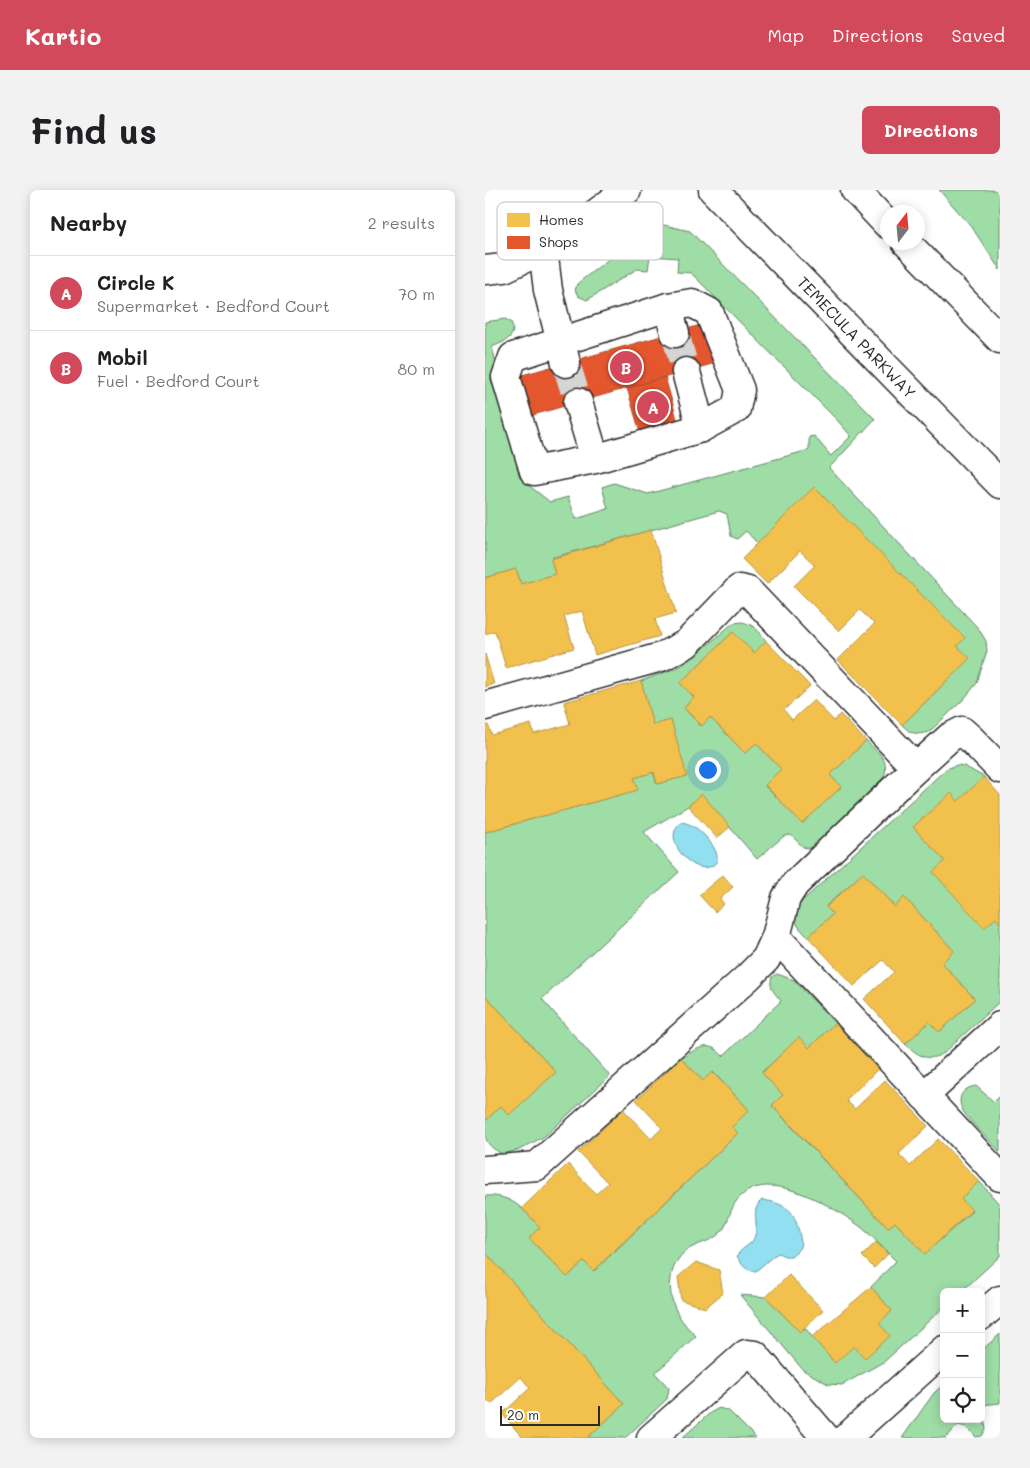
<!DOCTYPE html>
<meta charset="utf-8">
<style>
:root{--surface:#fff;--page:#f2f2f2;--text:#202124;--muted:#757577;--line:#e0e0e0;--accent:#d1495b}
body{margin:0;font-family:Mali,sans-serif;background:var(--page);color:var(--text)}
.controls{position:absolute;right:15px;bottom:15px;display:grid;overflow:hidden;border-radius:8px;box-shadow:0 2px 12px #0003}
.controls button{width:45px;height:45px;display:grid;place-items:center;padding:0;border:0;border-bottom:1px solid var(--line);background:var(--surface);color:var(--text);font:25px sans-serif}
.compass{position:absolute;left:395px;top:15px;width:45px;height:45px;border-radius:50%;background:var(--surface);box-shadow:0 2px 12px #0003;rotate:16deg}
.scale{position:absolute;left:15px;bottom:12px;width:100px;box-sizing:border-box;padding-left:5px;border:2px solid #2b2b2b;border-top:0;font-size:14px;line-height:18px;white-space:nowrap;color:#2b2b2b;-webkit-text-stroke:4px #fff;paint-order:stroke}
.you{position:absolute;left:222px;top:579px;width:18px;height:18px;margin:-12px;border:4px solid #fff;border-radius:50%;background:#1a73e8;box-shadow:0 0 0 8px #1a73e833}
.badge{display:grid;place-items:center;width:32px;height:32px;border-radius:50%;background:var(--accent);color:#fff;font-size:16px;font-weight:700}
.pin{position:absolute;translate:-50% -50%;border:2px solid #fff;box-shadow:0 1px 5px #0006}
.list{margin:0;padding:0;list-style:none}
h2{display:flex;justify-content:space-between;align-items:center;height:65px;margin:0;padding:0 20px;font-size:21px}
h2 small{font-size:16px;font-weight:400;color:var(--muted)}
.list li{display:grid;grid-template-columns:32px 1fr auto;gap:15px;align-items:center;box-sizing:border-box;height:75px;padding:0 20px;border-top:1px solid var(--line)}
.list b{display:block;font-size:19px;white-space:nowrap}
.list p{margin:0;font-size:16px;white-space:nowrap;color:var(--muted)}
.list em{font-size:16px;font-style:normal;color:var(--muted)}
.icon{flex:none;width:28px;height:28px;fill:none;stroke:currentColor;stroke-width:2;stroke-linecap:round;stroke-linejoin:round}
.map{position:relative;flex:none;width:515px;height:1248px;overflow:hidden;border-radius:8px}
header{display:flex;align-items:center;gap:30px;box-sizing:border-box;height:70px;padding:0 25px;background:var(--accent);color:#fff}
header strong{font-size:24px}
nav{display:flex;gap:28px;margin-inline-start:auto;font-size:18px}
.intro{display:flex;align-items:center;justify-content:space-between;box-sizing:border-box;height:120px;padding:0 30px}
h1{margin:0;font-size:35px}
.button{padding:12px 22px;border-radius:8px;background:var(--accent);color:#fff;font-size:18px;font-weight:700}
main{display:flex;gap:30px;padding:0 30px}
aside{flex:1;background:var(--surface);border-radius:8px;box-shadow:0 2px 12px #0003}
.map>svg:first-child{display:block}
</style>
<header>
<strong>Kartio</strong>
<nav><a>Map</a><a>Directions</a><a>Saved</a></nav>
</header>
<div class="intro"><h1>Find us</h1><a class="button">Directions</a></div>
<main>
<aside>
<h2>Nearby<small>2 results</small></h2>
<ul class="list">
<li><span class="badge">A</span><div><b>Circle K</b><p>Supermarket · Bedford Court</p></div><em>70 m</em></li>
<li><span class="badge">B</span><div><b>Mobil</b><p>Fuel · Bedford Court</p></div><em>80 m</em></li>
</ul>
</aside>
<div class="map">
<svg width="515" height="1248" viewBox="0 0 515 1248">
<rect width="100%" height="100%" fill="#fff"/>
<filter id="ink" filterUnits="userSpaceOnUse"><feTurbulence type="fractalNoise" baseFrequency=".02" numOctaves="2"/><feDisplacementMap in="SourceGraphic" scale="10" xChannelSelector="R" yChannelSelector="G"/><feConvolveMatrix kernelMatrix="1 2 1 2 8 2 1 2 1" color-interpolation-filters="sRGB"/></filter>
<g filter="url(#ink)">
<!-- green -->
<g fill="#9edda6" stroke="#648468">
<path d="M454,0h61v80l-29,-44z"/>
<path d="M170,33l35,8 185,188 -46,49 149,160 8,13 1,10 -10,32 -13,16 -35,33 -10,2 -9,-2 -8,-7 67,-66 -155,-171 -56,56 -12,-13 -9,8 -6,-3 -4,-22 -8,-3 -168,47 4,16 -34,10 -5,-15 -31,9v-256l20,-3 6,3c7,15 -7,20 -19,25l35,137 23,18 18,-5 8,22 32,-10 -6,-22 12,-4 34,11 161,-44v-13l5,-1 17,20 20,-20 -14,-16 -146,-147 -14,-1 1,-14 -28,-2 -2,14 -11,-1 -50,31 -9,-4 -3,-6 3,-7z"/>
<path d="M257,432c13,3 17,9 24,19l-12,12 -21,-21 -53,51 14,14 -10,11 17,18 9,-9 35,36 11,-10 25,26 -16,17 37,37 39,-36 -11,-12 36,-34c12,12 24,18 18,36l-73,72 -8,-2 -12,-12 -7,1 -27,23 -55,-64 -14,11 -44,26 35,40 -137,127 68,77 -65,60 -26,14 -17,4c-17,-10 -17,-13 -17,-33l16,-15 8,8 47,-42 -71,-77v-163l152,-42 -3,-12 19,-6 4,12 29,-8 -15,-56 -18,5 -12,-44 38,-14 24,-18 30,-26z"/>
<path d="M472,575l7,1 20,11 16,77v147l-56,52c-17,10 -26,2 -39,-9l24,-22 10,10 36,-33 -33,-36 12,-12 -49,-53 -10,9 -32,-34 -37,33 7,8 -25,23c-13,-13 -16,-17 -8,-34l146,-134z"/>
<path d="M292,784l17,6 41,43 -26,25 -10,-10 -37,34 21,23 -11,11 116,122 7,-6 30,32 47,-43 -11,-12 18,-18 21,24v51l-39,36h-17v15l-59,54 -43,24 -14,-1 -25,-14 -63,-75 26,2 34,35 5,-4 29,34 58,-51 -21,-24 25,-26c-12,-11 -22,-24 -35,-34 -25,-18 -63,-41 -94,-41 -15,0 -30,9 -35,23 -4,8 -5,18 -12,24 -9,9 -22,10 -33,17 -20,15 -21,45 -8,66 4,7 11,14 17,20l-41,37 14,15 -2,11 -42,39h-38l37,-34 -139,-152v-56c27,-2 39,14 55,31l-11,11 38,39 17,-16 10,10 144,-138 -6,-6 17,-17 -36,-38 -10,9 -22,-23c9,-5 22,-15 32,-10 4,1 7,6 10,8l58,-55c-6,-8 -13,-13 -9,-24z"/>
<path d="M491,896l18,16 6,-6v56c-10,-11 -30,-30 -37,-41 -7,-13 -1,-23 13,-25z"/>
<path d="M515,1144v69l-18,2 4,24 -4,7 -6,1 -10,-10 -8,-2 -12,13h-44l32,-45 10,-9v35h37v-68z"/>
<path d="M234,1218l10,3 27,27h-74l28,-25z"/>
</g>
<!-- water -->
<g fill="#92dff2" stroke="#6997a2">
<path d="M197,632c5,1 10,3 14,6 9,6 34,33 13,39 -20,6 -49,-32 -27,-45z"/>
<path d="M277,1010c9,1 20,4 27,10 6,4 14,30 11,37 -2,4 -6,6 -9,9h-6l-7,-3 -6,4 -16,14c-11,0 -14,-6 -19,-15 5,-10 16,-10 18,-21 4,-13 -5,-25 7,-35z"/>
</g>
<!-- homes -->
<g fill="#f2c14e" stroke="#b69444">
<path d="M329,297l151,151 -8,8 13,12 -68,67 -64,-65 36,-36 -14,-14 -21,21 -45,-45 21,-21 -15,-14 -33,33 -25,-25z"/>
<path d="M166,340l25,83 -21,6 5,17 -65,19 -13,-44 -18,5 10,32 -68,20 -11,-37 -10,3v-56l31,-9 5,15 34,-10 -4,-15z"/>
<path d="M248,442l21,21 12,-12 44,45 -26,24 8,10 22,-20 20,21 6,-7 26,27 -36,34 11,12 -39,37 -37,-39 16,-16 -25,-26 -11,10 -35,-36 -8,9 -18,-18 10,-11 -14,-14z"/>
<path d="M0,464l9,30 -9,3z"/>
<path d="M156,491l12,44 18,-5 16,56 -30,8 -3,-12 -20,6 4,12 -153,42v-106l3,-1 4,10 39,-11 3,10 36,-10 -6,-22z"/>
<path d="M499,587l16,18v128l-4,-5 -12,10 -51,-56 12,-11 -32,-34 38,-34 7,8z"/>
<path d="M217,604l28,33 -13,11 -29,-32z"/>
<path d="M378,683l32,34 9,-10 50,54 -12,12 33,36 -36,33 -10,-10 -24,22 -41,-45 30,-27 -11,-12 -29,26 -46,-49 25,-23 -7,-7z"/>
<path d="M238,685l10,12 -13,12 4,5 -9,8 -16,-17z"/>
<path d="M0,805l71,77 -47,43 -8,-9 -16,15z"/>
<path d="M350,833l43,46 -32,31 9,9 30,-29 43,46 -29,28 11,12 28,-27 41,42 -18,18 11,11 -47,44 -30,-32 -7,6 -116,-123 11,-10 -21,-22 37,-36 10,11z"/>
<path d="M196,868l22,23 9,-9 37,38 -17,17 6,6 -145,138 -9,-10 -17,16 -38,-39 11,-11 -18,-19 46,-44 28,30 12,-11 -30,-31 45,-43 28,30 11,-11 -26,-28z"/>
<path d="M391,1052l12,12 -14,14 -12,-12z"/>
<path d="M0,1062l139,152 -37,34h-64l-21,-24 28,-26 -9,-11 -30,27 -6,-6z"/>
<path d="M211,1072l23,8 4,23 -18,15 -24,-8 -3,-23z"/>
<path d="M304,1085l34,35 -23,22 -34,-35z"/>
<path d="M386,1097l21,24 -13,12 11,13 -25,22 -11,-12 -19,17 -23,-26z"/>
</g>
<!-- shops -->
<g fill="#e4572e" stroke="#ac4a2d">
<path d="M223,133l11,39 -193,55 -11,-40z"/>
<path d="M180,187l14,49 -38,10 -14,-48z"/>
</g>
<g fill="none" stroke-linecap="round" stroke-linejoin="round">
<!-- minor-tunnel -->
<g stroke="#d5d5d5" stroke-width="28" stroke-dasharray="28 14" stroke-linecap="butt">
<path d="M190,143l11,39"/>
<path d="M81,173l12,39"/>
</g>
<defs>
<g id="minor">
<path d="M58,59l5,41 18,73"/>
<path d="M0,80l19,-2 53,-25 70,-53"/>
<path d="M183,117l7,26"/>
<path d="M201,182l15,56"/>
<path d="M93,212l17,57 106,-31 35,-19 4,-19 -31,-78 -17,-9 -24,4 -155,50 -7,20 28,94 61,-12"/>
<path d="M0,516l176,-49 25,-13 53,-55 9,2 168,177"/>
<path d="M291,747l224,240"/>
<path d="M439,906l76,-70"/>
<path d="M0,980l52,-4 211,-189 18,-18 10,-22 10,-39 9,-14 121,-116 34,-31 12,-6 9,8 29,30"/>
<path d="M496,1126l19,-16"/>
<path d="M166,1248l95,-84 9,1 71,83"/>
<path d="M361,1248l98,-88"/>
</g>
<g id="major">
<path d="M228,0l287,294"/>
<path d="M370,0l32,34"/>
<path d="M421,52l94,97"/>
</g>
</defs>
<!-- minor casing -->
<use href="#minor" stroke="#2b2b2b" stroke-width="31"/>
<!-- major casing -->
<use href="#major" stroke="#2b2b2b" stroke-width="31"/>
<!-- minor -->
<use href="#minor" stroke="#fff" stroke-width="28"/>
<!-- major -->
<use href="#major" stroke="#fff" stroke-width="28"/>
</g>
</g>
<g text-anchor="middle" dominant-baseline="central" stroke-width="5" stroke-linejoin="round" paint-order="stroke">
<!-- street labels -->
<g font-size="16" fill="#2b2b2b" stroke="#fff">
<text transform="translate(372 147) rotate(46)">TEMECULA PARKWAY</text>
</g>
</g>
<!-- legend -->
<rect x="12" y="12" width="166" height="58" rx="8" fill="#fff" stroke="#bfbfbf" stroke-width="1"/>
<rect x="22" y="23" width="23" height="14" fill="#f2c14e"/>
<rect x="22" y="46" width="23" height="13" fill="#e4572e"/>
<g font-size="14" fill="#2b2b2b">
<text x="54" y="35">Homes</text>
<text x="54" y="57">Shops</text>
</g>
</svg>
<div class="controls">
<button>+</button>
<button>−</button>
<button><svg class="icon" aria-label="locate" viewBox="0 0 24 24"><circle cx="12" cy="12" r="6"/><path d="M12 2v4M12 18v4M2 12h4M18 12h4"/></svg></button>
</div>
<svg class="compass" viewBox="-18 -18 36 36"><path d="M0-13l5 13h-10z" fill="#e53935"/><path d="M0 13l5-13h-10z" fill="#757577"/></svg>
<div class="scale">20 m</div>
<div class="you"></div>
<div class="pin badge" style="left:168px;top:217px">A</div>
<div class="pin badge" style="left:141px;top:177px">B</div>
</div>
</main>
